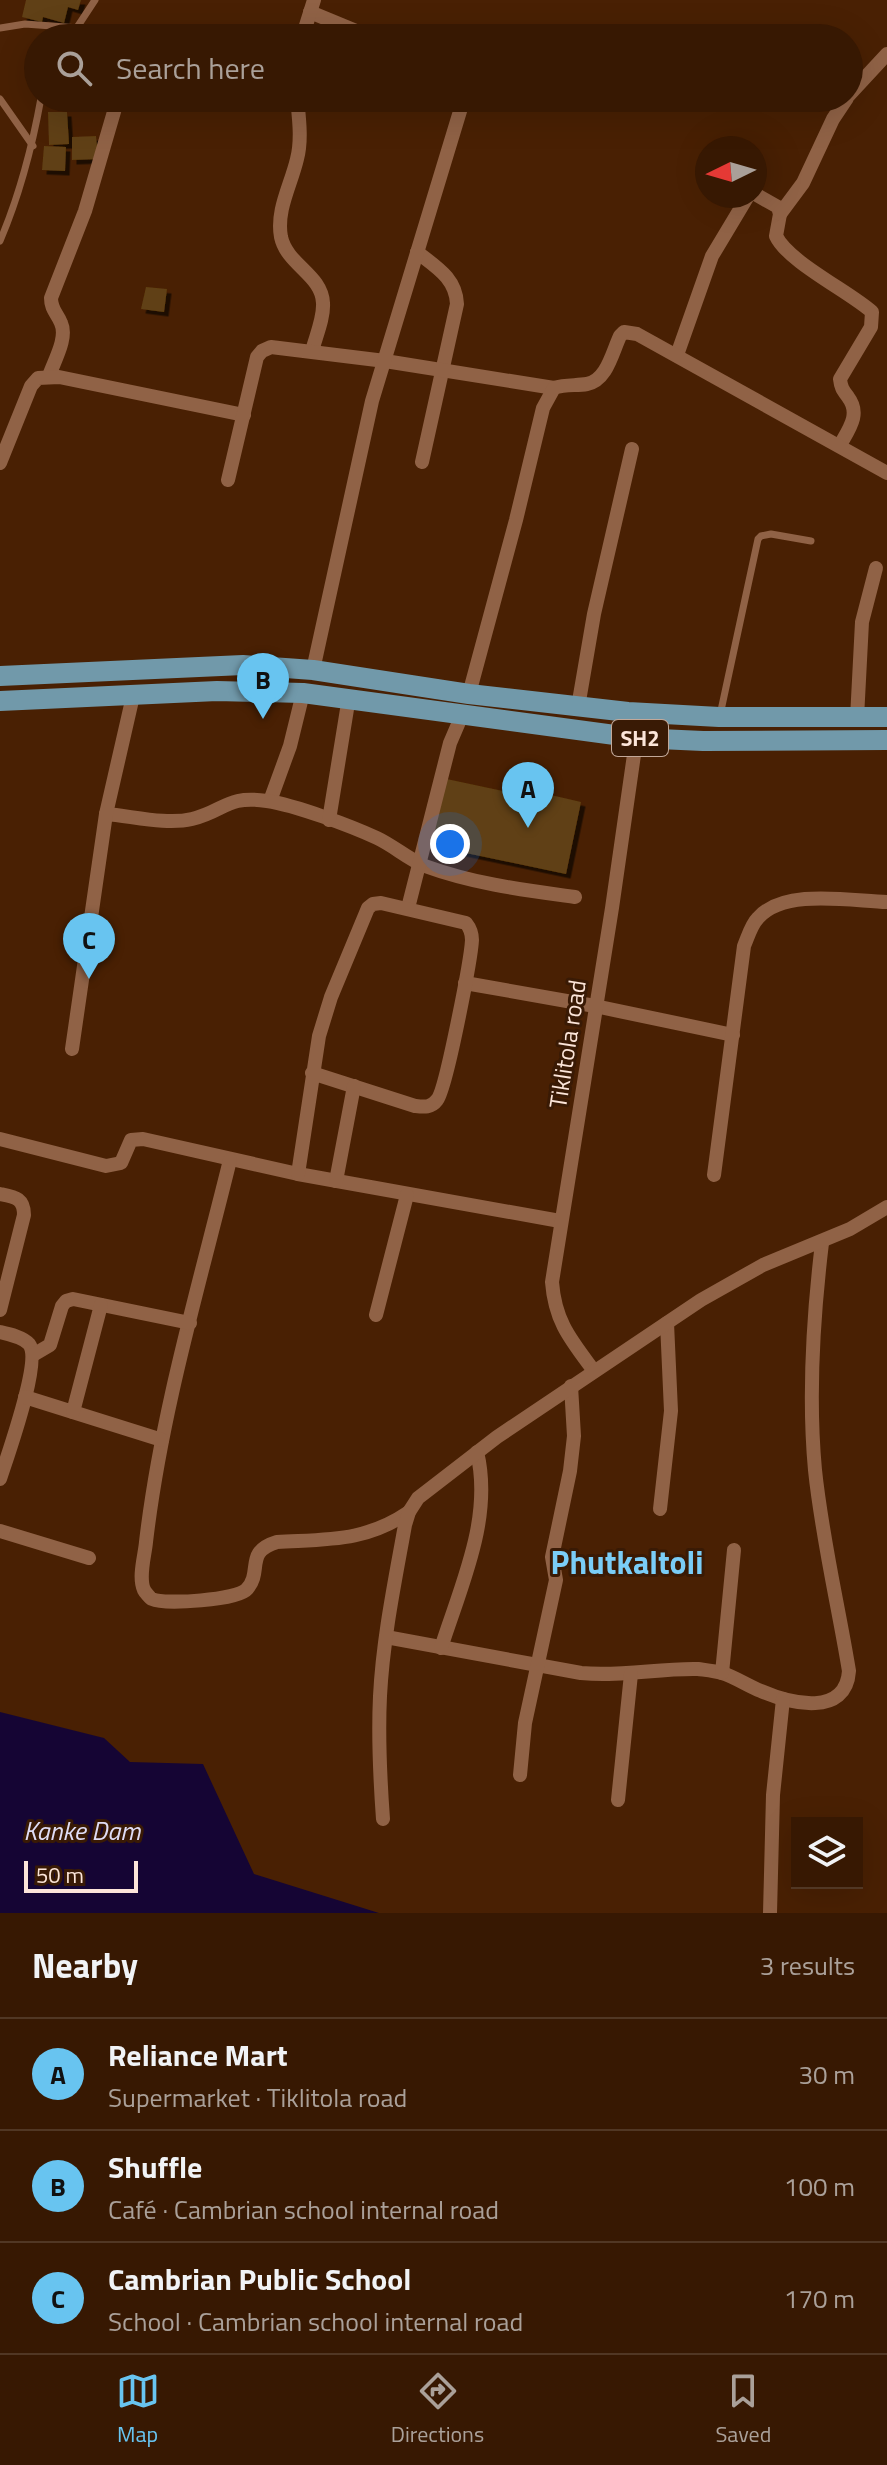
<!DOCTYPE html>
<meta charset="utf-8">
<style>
:root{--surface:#371802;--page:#422511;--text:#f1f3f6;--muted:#aaa099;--line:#513724;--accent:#68c4f0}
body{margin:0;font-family:"Titillium Web",sans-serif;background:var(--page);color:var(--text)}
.controls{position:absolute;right:24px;bottom:24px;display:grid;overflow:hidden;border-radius:0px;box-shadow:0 8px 32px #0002}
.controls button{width:72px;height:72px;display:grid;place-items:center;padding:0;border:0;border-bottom:2px solid var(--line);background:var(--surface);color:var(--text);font:40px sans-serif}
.compass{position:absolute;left:695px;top:136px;width:72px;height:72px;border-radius:50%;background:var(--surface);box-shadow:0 8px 32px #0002;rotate:265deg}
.scale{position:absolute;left:24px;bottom:20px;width:114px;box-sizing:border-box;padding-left:8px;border:4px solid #fce5d9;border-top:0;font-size:22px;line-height:28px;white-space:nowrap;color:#fce5d9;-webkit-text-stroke:6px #391a05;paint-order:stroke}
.you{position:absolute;left:450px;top:844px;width:28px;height:28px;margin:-20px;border:6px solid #fff;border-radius:50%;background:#1a73e8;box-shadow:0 0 0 12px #1a73e833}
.badge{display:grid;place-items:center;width:52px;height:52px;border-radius:50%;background:var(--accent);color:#111;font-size:26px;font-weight:700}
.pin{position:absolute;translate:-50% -66px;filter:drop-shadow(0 2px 4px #0008)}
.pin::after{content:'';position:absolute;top:42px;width:28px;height:24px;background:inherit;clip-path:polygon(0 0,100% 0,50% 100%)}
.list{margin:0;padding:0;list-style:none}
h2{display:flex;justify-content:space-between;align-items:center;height:104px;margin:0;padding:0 32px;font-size:34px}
h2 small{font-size:26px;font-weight:400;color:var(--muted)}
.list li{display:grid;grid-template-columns:52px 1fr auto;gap:24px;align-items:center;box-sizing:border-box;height:112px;padding:0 32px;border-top:2px solid var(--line)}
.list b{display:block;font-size:30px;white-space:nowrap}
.list p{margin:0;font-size:26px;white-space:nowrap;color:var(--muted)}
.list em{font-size:26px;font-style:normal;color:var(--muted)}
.icon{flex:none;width:44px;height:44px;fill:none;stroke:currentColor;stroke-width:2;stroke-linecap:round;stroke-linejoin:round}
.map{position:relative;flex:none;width:887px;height:1913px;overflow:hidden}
.search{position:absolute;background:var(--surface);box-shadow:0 8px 32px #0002;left:24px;right:24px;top:24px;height:88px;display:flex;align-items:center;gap:20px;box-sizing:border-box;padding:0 28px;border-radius:44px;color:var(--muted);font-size:30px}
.sheet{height:440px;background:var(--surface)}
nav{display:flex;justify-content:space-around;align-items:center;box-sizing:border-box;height:112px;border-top:2px solid var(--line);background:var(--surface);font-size:22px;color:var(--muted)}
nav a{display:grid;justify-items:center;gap:4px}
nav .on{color:var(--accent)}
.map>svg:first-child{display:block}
</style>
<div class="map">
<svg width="887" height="1913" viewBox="0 0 887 1913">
<defs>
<filter id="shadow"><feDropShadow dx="4.5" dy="4.5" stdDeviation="0" flood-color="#0009"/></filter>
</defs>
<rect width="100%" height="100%" fill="#492003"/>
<!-- water -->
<path fill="#150534" d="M0,1712l104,26 26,24 73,2 51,110 125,39h-379z"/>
<!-- building -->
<g fill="#604013" filter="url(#shadow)">
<path d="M26,0h55l-3,10 -10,-3 -4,16 -21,-6 -1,5 -20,-5z"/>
<path d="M48,112h19l2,32 -20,1z"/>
<path d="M96,136l2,23 -26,1v-23z"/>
<path d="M44,146l22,1 -1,24 -23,-1z"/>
<path d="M146,287l21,2 -3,23 -23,-3z"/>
<path d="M442,778l108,23 1,-6 30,7 -15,72 -138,-29z"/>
</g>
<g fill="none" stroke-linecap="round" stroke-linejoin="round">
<!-- lane -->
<g stroke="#906246" stroke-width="7">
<path d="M0,28l25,-4 54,4"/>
<path d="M70,38l25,-38"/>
<path d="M0,99l33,47"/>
<path d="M0,241c20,-47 32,-93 41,-143"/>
<path d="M720,715l38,-176 3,-3 10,-2 40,7"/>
</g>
<!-- street -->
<g stroke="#906246" stroke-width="14">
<path d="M310,12l63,26"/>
<path d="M302,38l12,-38"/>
<path d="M849,95l38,-41"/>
<path d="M297,98c2,20 5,42 0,61 -6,26 -21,51 -16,78 6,28 41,38 42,66 1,15 -7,33 -11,48"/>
<path d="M755,194l23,13 2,7 -4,22c12,26 74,56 96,76l-1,15 -31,52c1,9 3,11 8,18 13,17 1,32 -8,48"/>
<path d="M780,214l23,-31 30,-64 14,-21"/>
<path d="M417,252c19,15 39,26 40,52l-35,158"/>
<path d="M677,355l35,-99 36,-60"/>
<path d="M49,376c5,-15 19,-38 12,-53 -4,-10 -10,-13 -10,-25l34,-87 33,-113"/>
<path d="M0,463l31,-77 7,-8 21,-1 185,38"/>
<path d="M228,480l29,-123 5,-6 9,-4 114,14 169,27"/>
<path d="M313,670l59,-269 92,-303"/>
<path d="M469,694l47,-174 27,-112 11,-20c12,-4 22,-2 33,-4 20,-4 25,-31 33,-48l4,-4 13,2 250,139"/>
<path d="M578,707l16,-93 38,-165"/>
<path d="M857,718l5,-96 14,-54"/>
<path d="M270,801l20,-55 13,-53"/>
<path d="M106,814c26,2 60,11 86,5 33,-8 34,-24 75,-18 28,4 84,25 110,37 17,8 31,21 48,28 49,18 99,24 150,31"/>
<path d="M329,820l20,-123"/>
<path d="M408,908l42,-165 12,-28"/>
<path d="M465,983l130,23 138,29"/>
<path d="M72,1049l34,-235 27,-118"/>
<path d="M0,1139l106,27 15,-3 10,-23 12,-1 155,35 262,47"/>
<path d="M230,1160c-31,126 -69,253 -84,382 -1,13 -8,35 -2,48 1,2 6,8 8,9 13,6 86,1 95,-10 16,-18 -3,-37 30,-47 51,-3 88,0 132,-30"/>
<path d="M298,1174l21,-138 12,-39 37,-89 5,-4 8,-1 85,20c4,5 6,10 6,17 -1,19 -26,150 -35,160 -6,8 -13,7 -22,6l-103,-33"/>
<path d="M714,1175l30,-229c4,-9 7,-21 14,-28 26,-30 93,-17 129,-16"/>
<path d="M336,1181l18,-95"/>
<path d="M0,1194c15,3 24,4 24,21l-24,95"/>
<path d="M376,1315l31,-120"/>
<path d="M0,1332c9,2 23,5 29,12 13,16 -22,113 -29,135"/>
<path d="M33,1355l17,-10 12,-39 4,-5 7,-2 117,24"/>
<path d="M594,1371c-23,-31 -39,-49 -42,-89l60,-374 28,-195"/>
<path d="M25,1397l137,43"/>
<path d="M73,1412l28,-107"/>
<path d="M660,1509l11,-98 -4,-88"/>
<path d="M0,1531l89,27"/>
<path d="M386,1637l195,36c40,4 78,-5 117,-4 7,1 17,2 24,4 13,4 26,13 39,18 30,13 85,26 88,-20 -11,-67 -27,-133 -34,-201 -7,-75 -2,-152 7,-227"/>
<path d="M441,1648c20,-63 52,-130 36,-196"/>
<path d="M722,1673l12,-123"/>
<path d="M520,1775l5,-52 31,-143 -4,-23 18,-86 4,-35 -3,-50"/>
<path d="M618,1800l13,-126"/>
<path d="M383,1819c-3,-41 -5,-82 -3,-123 3,-58 15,-115 25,-171l4,-13 9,-14 79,-61 204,-137 62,-35 87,-36 37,-22"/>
<path d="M770,1913l3,-118 10,-96"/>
</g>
<!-- primary -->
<g stroke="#7199aa" stroke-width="20">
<path d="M0,676l243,-11 70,5 156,24 159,18 91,5h168"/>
<path d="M0,701l217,-10 86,2 334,45 66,3 184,-1"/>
</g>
</g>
<g text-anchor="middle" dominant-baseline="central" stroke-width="6" stroke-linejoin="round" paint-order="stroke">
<!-- shield labels -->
<rect fill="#391a05" stroke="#c2a899" stroke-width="2" x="612" y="720" width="56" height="36" rx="6"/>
<g font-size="22" font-weight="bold" fill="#fce5d9">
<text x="640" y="738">SH2</text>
</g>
<!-- street labels -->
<g font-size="24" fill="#fce5d9" stroke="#391a05">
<text transform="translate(567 1044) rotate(-81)">Tiklitola road</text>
</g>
<!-- water labels -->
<g font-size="26" font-style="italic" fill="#dfdcf5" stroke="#391a05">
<text x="82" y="1830">Kanke Dam</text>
</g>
<!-- district labels -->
<g font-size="32" font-weight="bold" fill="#7acdf7" stroke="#391a05">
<text x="627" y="1562">Phutkaltoli</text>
</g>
</g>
</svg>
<div class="controls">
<button><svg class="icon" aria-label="layers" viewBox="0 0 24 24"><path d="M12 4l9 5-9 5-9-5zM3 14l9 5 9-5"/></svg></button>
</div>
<svg class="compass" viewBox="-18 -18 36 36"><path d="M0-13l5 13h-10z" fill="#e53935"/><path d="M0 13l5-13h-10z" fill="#aaa099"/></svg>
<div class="scale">50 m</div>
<div class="you"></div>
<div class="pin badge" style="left:528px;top:828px">A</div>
<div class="pin badge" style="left:263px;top:719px">B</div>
<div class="pin badge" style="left:89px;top:979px">C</div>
<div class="search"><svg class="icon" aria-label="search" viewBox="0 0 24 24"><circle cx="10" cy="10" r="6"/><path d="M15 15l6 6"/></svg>Search here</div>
</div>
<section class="sheet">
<h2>Nearby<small>3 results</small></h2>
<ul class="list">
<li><span class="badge">A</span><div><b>Reliance Mart</b><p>Supermarket · Tiklitola road</p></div><em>30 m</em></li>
<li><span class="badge">B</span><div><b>Shuffle</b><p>Café · Cambrian school internal road</p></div><em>100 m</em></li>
<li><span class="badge">C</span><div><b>Cambrian Public School</b><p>School · Cambrian school internal road</p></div><em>170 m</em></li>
</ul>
</section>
<nav>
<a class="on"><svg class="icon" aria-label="map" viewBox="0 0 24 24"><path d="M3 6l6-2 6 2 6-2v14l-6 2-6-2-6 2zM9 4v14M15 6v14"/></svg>Map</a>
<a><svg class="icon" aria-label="directions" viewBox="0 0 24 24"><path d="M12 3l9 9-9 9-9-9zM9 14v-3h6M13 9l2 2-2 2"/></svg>Directions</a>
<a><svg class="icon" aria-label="saved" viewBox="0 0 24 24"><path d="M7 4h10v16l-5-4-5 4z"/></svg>Saved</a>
</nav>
